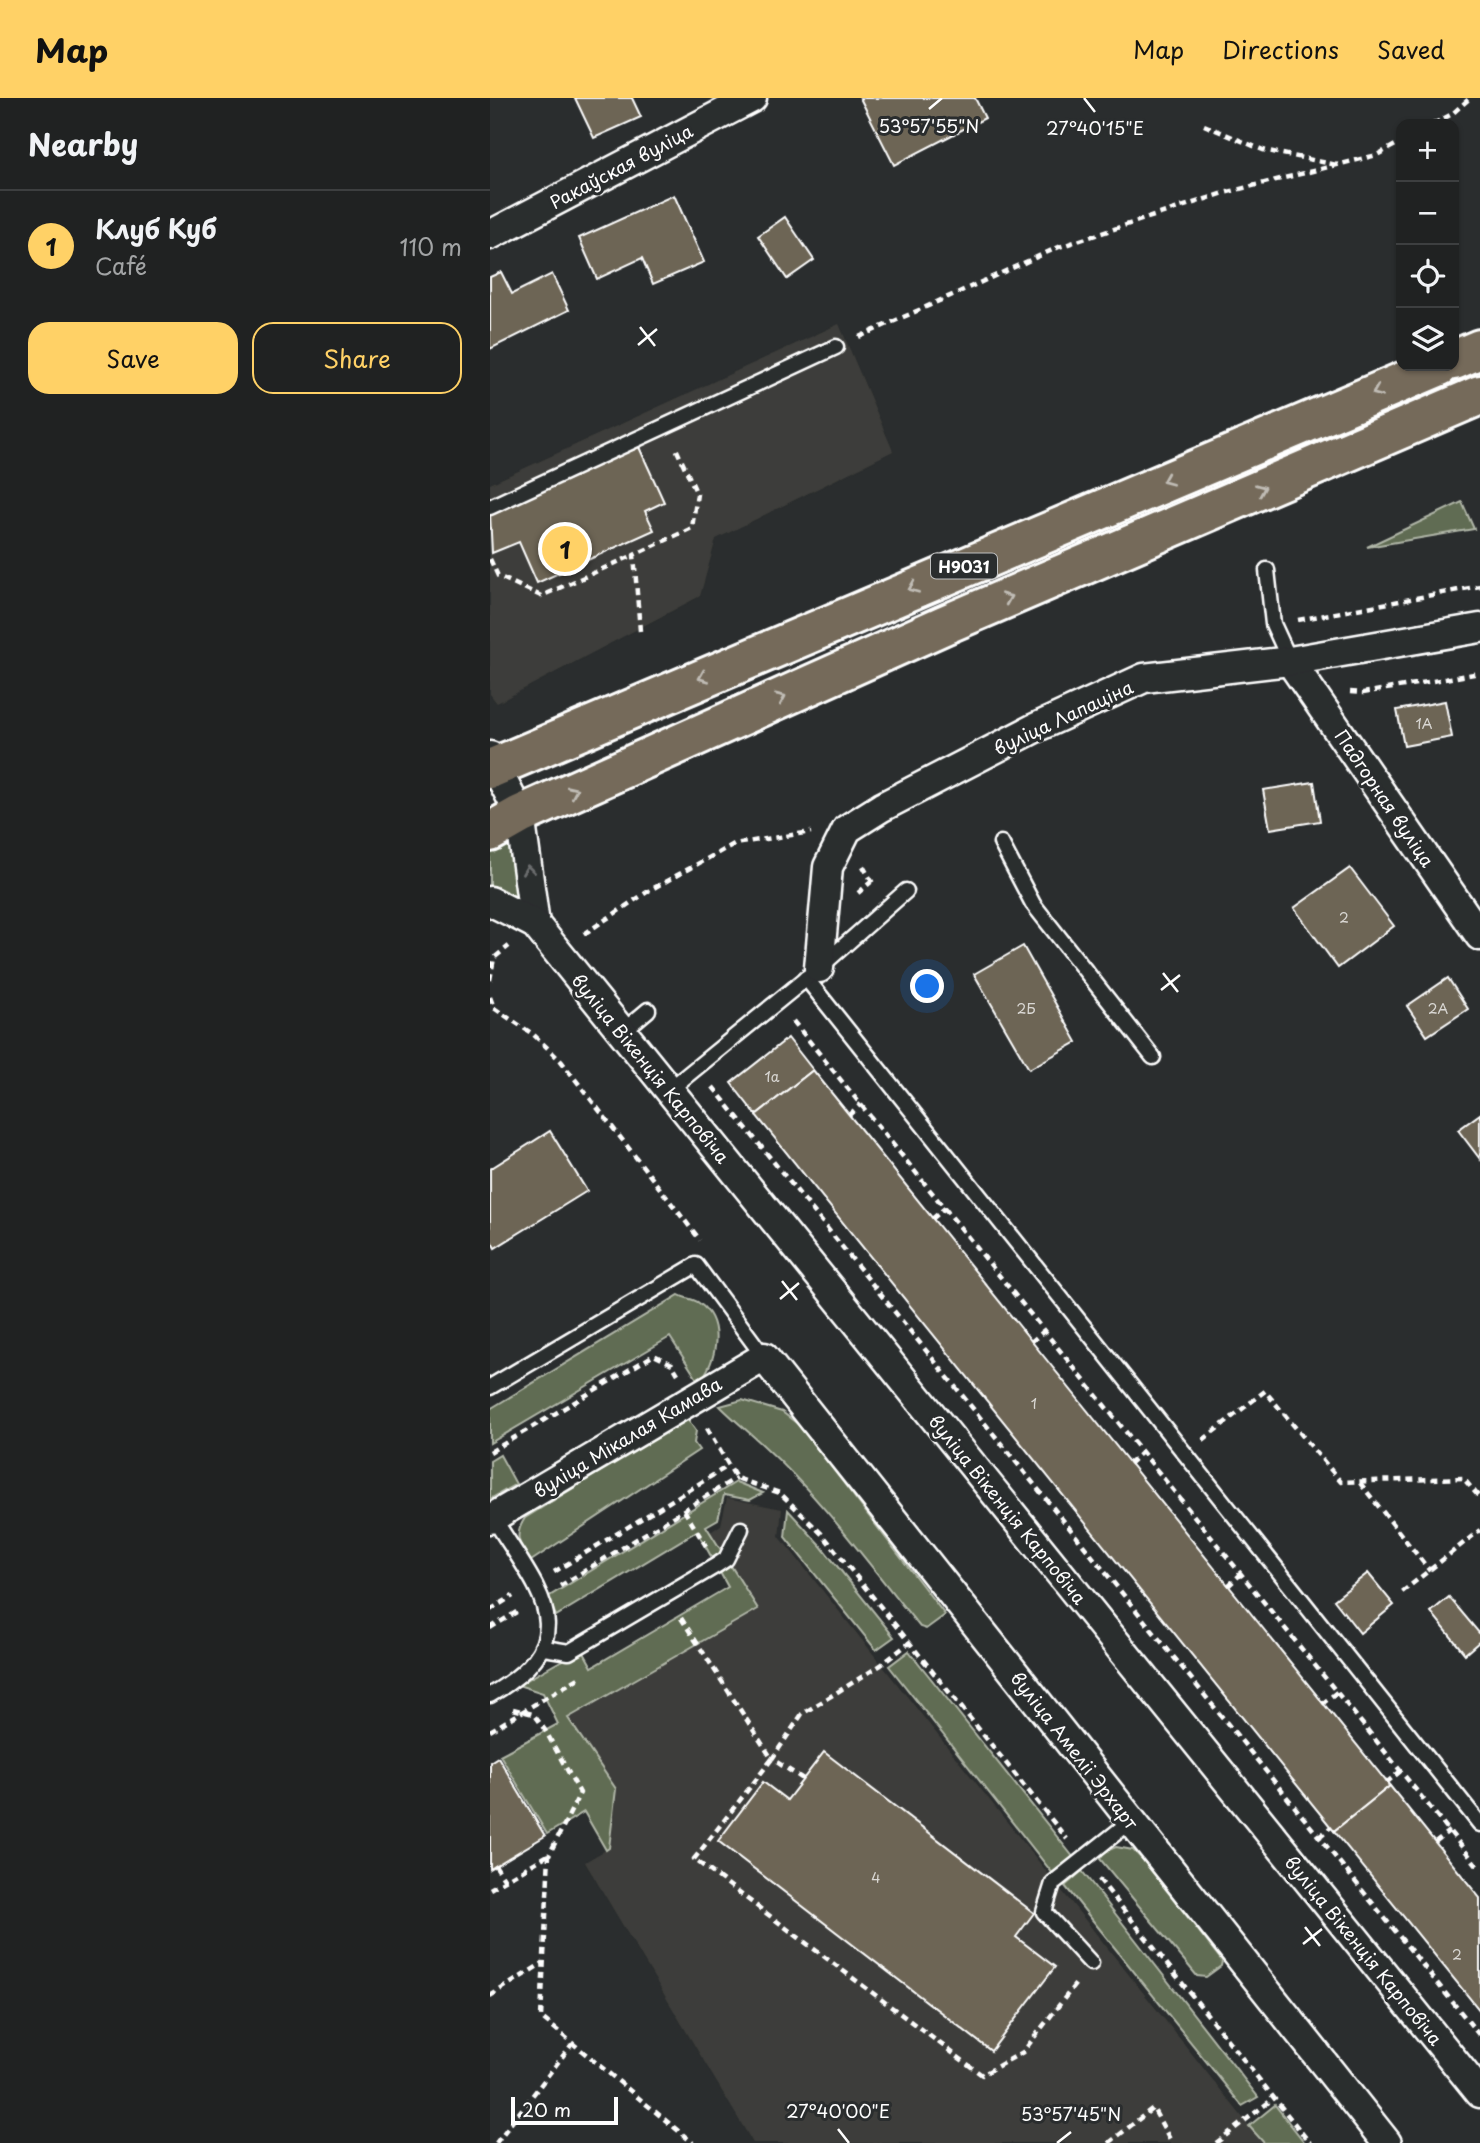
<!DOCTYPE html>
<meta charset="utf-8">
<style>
:root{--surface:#202222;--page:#282a2a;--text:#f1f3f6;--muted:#a2a4a5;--line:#3d3f40;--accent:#ffd166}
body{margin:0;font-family:"Playpen Sans",sans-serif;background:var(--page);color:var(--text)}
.controls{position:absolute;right:21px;top:21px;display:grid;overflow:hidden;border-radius:14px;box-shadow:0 2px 5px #0004}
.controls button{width:63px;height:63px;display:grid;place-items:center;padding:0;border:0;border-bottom:2px solid var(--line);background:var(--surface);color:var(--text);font:35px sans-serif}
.scale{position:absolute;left:21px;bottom:18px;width:107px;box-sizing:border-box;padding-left:7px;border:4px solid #fff;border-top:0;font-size:19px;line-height:24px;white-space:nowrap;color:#fff;-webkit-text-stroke:5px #2a2d2e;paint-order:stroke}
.you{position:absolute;left:438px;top:889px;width:24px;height:24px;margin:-18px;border:5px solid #fff;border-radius:50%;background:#1a73e8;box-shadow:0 0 0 10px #1a73e833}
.badge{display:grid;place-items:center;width:46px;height:46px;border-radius:50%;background:var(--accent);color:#111;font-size:23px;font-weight:700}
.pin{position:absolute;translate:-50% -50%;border:4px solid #fff;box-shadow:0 2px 7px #0006}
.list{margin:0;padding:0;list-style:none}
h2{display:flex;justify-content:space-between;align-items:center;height:91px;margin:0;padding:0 28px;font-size:30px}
h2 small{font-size:23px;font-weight:400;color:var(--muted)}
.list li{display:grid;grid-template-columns:46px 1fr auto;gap:21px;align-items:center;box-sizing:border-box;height:112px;padding:0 28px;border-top:2px solid var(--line)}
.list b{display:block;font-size:26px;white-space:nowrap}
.list p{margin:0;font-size:23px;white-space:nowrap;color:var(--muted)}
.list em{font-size:23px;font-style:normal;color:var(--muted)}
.actions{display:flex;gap:14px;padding:21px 28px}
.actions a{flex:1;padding:16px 0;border:2px solid var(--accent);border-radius:21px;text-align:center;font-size:24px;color:var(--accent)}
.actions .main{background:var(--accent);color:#111}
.icon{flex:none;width:38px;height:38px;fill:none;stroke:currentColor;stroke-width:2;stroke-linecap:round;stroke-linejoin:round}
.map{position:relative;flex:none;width:990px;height:2045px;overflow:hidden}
header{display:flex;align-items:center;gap:42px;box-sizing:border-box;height:98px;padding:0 35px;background:var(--accent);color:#111}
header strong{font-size:33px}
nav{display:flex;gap:38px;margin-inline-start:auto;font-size:24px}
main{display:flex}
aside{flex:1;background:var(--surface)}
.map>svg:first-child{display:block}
</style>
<header>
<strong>Map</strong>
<nav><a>Map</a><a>Directions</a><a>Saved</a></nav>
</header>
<main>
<aside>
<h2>Nearby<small></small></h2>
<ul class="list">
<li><span class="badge">1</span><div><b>Клуб Куб</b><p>Café</p></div><em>110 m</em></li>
</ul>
<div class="actions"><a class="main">Save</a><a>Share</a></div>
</aside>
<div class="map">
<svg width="990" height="2045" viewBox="0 0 990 2045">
<rect width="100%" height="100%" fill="#2a2d2e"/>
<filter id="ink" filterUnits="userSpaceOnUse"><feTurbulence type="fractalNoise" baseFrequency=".0143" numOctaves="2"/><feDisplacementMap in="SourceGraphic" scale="14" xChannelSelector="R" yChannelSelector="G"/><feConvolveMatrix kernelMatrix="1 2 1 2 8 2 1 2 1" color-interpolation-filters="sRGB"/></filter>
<g filter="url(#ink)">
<!-- built -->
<g fill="#3e3e3a">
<path d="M349,226l54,127 -177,88 -16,57 -203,107 -7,-9v-210z"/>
<path d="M237,1400l55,11 -3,27 484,607h-510l-168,-281 24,-14 7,-59 -48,-70 190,-110 -49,-76 12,-8z"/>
</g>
<!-- green -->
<g fill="#616c52" stroke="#b0b6a8" stroke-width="2">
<path d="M972,404l12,27 -107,18z"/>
<path d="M0,741l16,1 6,4 6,49 -4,4 -24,-11z"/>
<path d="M189,1197c7,4 15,4 20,8 26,19 18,58 0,79l-29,-45 -180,106v-34z"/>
<path d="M252,1302l40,12 17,13 146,190 -19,14 -6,-2c-50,-61 -98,-128 -156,-181 -15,-14 -30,-26 -44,-40z"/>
<path d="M197,1320l9,13 -2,12 5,7 -168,111c-12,-16 -18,-25 -6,-43z"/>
<path d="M10,1357l16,29 -26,15v-38z"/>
<path d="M246,1384l27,11 -13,7 -26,-5 -6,24 -12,7 52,83 -190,109 48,71 -7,59 -3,2 -22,-38 -37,22 -47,-79 58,-31 -15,-31 -25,-8 64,-36 10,18 136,-80 -31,-56 -141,85 -8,-19z"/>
<path d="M298,1412l33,36 73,91 -18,13 -91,-113z"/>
<path d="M419,1553l165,207 -20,17 -165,-209z"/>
<path d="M626,1749l17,3 9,9 80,102 -1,5 -15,11 -9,-1 -97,-117 4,-7z"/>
<path d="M592,1773l176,226 -16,9 -177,-220z"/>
<path d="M785,2007l30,38h-41l-15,-17z"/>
</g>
<!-- building -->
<g fill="#6d6555" stroke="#fff" stroke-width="2">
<path d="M85,0h57l9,19 -47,21z"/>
<path d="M370,0h115l10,20 -91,47z"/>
<path d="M184,97l30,67 -51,22 -11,-26 -45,21 -18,-41z"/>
<path d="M295,119l29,43 -27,19 -29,-43z"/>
<path d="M11,174l11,22 40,-20 17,36 -79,39v-72z"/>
<path d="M149,349l25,55 -19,9 9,19 -117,53 -18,-41 -27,11 -2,-40z"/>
<path d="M955,603l7,36 -48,9 -7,-36z"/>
<path d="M824,684l6,39 -50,8 -7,-39z"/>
<path d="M860,770l44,58 -56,42 -44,-60z"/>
<path d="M533,848l54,96 -48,27 -55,-95z"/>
<path d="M958,880l20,31 -41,27 -20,-30z"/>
<path d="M298,940l25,32 -57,45 -25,-32z"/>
<path d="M323,972l577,716 -56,45 -578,-716z"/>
<path d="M990,1016v45l-22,-29z"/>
<path d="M60,1033l37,60 -92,57 -5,-9v-70z"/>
<path d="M878,1475l26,32 -34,28 -26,-33z"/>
<path d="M959,1499l31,37v7l-15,13 -34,-42z"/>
<path d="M334,1654l210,161 -18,24 39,30 -64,84 -273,-210 45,-59 24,18z"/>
<path d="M8,1659l47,79 -55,33v-107z"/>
<path d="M900,1688l90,112v113l-146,-180z"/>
</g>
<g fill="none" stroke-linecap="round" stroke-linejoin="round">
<defs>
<g id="lane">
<path d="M0,409l346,-160"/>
<path d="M777,472l6,54 17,37"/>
<path d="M511,745l32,61 120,153"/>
<path d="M316,880l674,846"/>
<path d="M132,934l26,-22"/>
<path d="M179,992l150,-122 87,-77"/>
<path d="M0,1289l206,-122 68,92"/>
<path d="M54,1550l25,4 148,-87 9,-6 15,-30"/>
<path d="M0,1597c99,-57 48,-104 3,-178"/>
<path d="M601,1865l-47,-51 9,-29 78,-62"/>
</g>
<g id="street">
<path d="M0,137l262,-137"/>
<path d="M800,563l190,275"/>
<path d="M0,658l30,59 15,109"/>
<path d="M0,803l45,23 945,1169"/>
<path d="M329,870l9,-101 19,-38 35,-22 153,-79 109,-50 146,-17 190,-33"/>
<path d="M0,1421l274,-162 623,786"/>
</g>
<g id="primary">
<path d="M964,262l26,-11"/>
<path d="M0,671l950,-403"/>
<path d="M0,734l30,-17 424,-190 536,-230"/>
</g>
</defs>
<!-- lane casing -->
<use href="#lane" stroke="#fff" stroke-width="19"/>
<!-- street casing -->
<use href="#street" stroke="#fff" stroke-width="33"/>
<!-- primary casing -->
<use href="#primary" stroke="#fff" stroke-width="44"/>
<!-- path -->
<g stroke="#fff" stroke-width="4.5" stroke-dasharray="7 5" stroke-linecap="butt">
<path d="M943,26l19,-10 18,-16"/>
<path d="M714,27l59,25 74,15"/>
<path d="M369,239l200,-90 165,-54 153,-38 24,-13"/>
<path d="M0,461l8,17 43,20 93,-41"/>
<path d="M808,522l182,-34"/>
<path d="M150,533l-6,-76 58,-27 5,-34 -22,-48"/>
<path d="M860,594l13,1 117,-20"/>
<path d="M373,768l11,19"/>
<path d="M368,795l13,-11"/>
<path d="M94,836l66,-44 84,-46 77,-12"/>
<path d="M0,882l4,-22 15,-12"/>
<path d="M0,899l4,11 40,27 27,26 139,179"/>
<path d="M303,923l687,848"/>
<path d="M223,989l767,949"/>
<path d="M359,1017l12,-11"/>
<path d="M442,1121l13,-11"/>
<path d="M541,1244l13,-11"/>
<path d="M217,1330l29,50 44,15 43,42 244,304"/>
<path d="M713,1342l62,-49 76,91 122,-4 17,20"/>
<path d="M0,1354l164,-97 18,9 6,10"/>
<path d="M639,1366l13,-12"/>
<path d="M870,1385l70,88"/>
<path d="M194,1412l22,36"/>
<path d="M64,1474l174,-106"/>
<path d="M70,1488l176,-108"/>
<path d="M738,1488l13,-12"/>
<path d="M912,1494l78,-62"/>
<path d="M0,1512l23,-14"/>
<path d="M191,1520l91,141 -78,100 288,216 41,-23 54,-70"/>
<path d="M0,1530l30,-18"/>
<path d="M832,1606l15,-12"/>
<path d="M23,1611l20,5 12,16 35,63 -31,62 -8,162 152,126"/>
<path d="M0,1633l92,-55"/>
<path d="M313,1681l-31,-20 30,-45 79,-49 28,-22"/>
<path d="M896,1685l16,-13"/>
<path d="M829,1739l12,-10"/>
<path d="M945,1744l14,-11"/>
<path d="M5,1767l10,15"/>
<path d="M609,1781l211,264"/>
<path d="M0,1791l58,-34"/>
<path d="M0,1898l53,-33"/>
<path d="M6,2045l76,-99"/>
<path d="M619,2045l44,-35 19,35"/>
<path d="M726,2045l58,-45"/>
</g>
<!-- lane -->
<use href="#lane" stroke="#2a2d2e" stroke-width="14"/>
<!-- street -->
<use href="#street" stroke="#2a2d2e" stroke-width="28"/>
<!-- primary -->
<use href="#primary" stroke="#746a5a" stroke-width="38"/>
</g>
<!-- one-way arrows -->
<defs><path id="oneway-chevron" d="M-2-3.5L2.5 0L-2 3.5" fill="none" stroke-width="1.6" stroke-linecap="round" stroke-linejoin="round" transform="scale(1.75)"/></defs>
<g stroke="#c0bcb5">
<use href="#oneway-chevron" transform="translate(887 294) rotate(157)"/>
<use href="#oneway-chevron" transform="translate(677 382) rotate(157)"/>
<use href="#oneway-chevron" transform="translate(771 391) rotate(-23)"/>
<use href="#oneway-chevron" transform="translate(423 490) rotate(157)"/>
<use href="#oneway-chevron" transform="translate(517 500) rotate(-23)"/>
<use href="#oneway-chevron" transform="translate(213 579) rotate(157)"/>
<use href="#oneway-chevron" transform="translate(291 600) rotate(-24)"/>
<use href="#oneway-chevron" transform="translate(83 693) rotate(-24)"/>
</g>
<use stroke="#6a6c6d" href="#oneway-chevron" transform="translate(38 772) rotate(-98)"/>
</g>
<!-- ticks -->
<path fill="none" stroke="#fff" stroke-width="2.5" d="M594,0l11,14M439,11l13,-11M150,229l15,19M148,247l19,-16M673,875l15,19M671,892l19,-15M292,1183l15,19M290,1201l19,-16M815,1829l15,19M813,1846l19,-15M348,2031l11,14M567,2045l14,-11"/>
<g text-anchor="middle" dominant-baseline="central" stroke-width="6" stroke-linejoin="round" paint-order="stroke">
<!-- number labels -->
<g font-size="14" fill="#dad8d4">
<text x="934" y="625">1А</text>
<text x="854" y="819">2</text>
<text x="536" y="910">2Б</text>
<text x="948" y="910">2А</text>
<text x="282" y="978">1a</text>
<text x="544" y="1305">1</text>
<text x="386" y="1779">4</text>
<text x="967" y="1856">2</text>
</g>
<!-- shield labels -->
<rect fill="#2a2d2e" stroke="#bfc0c0" stroke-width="2" x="441" y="455.5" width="66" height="25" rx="5"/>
<g font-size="16" font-weight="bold" fill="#fff">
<text x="474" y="468">Н9031</text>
</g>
<!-- street labels -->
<g font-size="18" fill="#fff" stroke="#2a2d2e">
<text transform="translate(131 68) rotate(-28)">Ракаўская вуліца</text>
<text transform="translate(573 619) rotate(-25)">вуліца Лапаціна</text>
<text transform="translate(895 700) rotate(56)">Падгорная вуліца</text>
<text transform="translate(161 970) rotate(51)">вуліца Вікенція Карповіча</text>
<text transform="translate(137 1339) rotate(-31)">вуліца Мікалая Камава</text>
<text transform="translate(518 1411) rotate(51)">вуліца Вікенція Карповіча</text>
<text transform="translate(585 1652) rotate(52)">вуліца Амеліі Эрхарт</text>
<text transform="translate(874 1852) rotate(51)">вуліца Вікенція Карповіча</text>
</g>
</g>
<g font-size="18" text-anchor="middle" fill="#fff" stroke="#2a2d2e" stroke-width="6" stroke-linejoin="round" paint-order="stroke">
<text x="439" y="35">53°57'55"N</text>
<text x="605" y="37">27°40'15"E</text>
<text x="348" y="2020">27°40'00"E</text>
<text x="581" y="2023">53°57'45"N</text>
</g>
</svg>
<div class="controls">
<button>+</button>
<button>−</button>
<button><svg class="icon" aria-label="locate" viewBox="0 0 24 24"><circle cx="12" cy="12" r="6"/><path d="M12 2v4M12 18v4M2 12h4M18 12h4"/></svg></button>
<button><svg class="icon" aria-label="layers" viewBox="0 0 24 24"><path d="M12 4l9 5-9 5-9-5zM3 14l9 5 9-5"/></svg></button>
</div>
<div class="scale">20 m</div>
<div class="you"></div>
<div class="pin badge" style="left:75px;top:451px">1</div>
</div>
</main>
